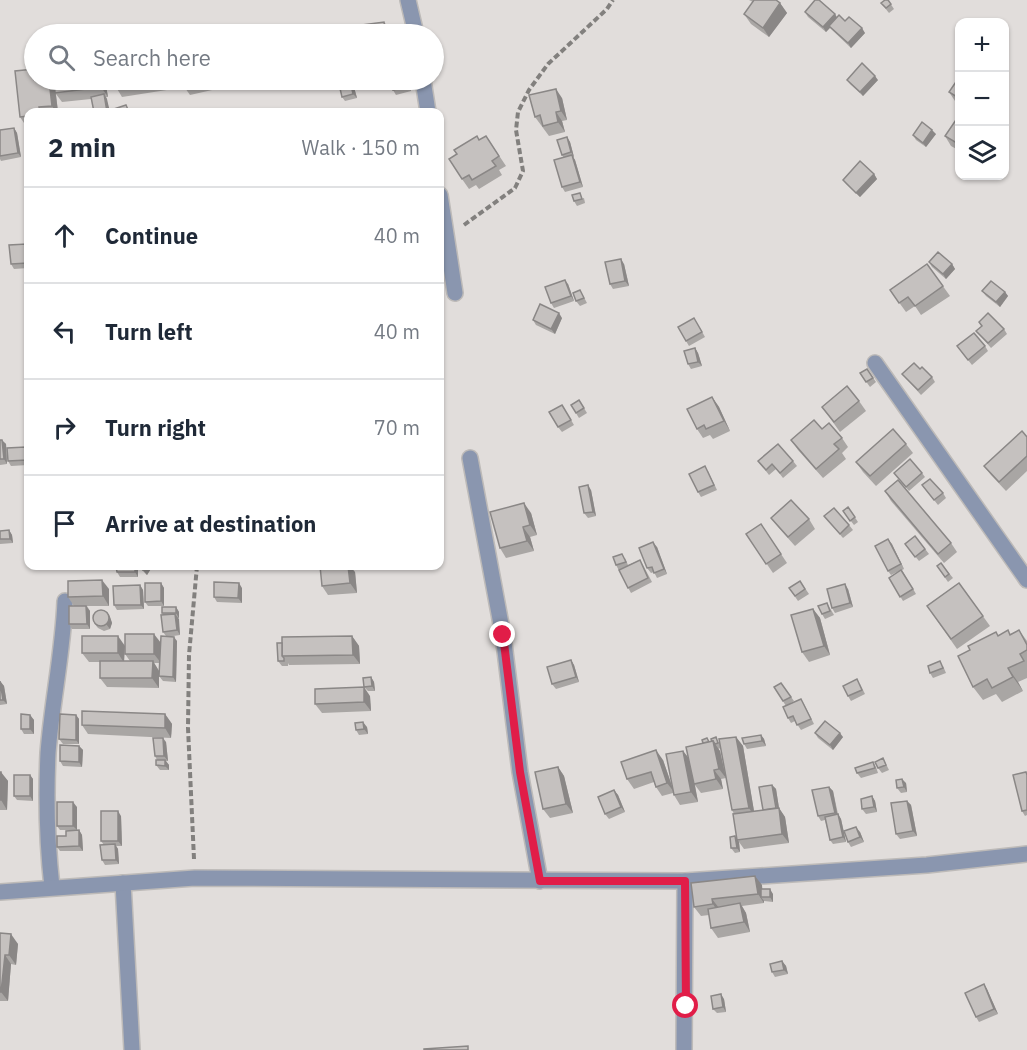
<!DOCTYPE html>
<meta charset="utf-8">
<style>
:root{--surface:#fff;--page:#f2f2f3;--text:#1f2937;--muted:#747a83;--line:#e0e1e3}
body{margin:0;font-family:"IBM Plex Sans",sans-serif;background:var(--page);color:var(--text)}
.controls{position:absolute;right:18px;top:18px;display:grid;overflow:hidden;border-radius:12px;box-shadow:0 2px 4px #0004}
.controls button{width:54px;height:54px;display:grid;place-items:center;padding:0;border:0;border-bottom:2px solid var(--line);background:var(--surface);color:var(--text);font:30px sans-serif}
.stop{position:absolute;width:18px;height:18px;margin:-14px;border:4px solid #e11d48;border-radius:50%;background:#fff}
.stop.end{background:#e11d48;border-color:#fff;box-shadow:0 2px 6px #0008}
.list{margin:0;padding:0;list-style:none}
h2{display:flex;justify-content:space-between;align-items:center;height:78px;margin:0;padding:0 24px;font-size:26px}
h2 small{font-size:20px;font-weight:400;color:var(--muted)}
.list li{display:grid;grid-template-columns:39px 1fr auto;gap:18px;align-items:center;box-sizing:border-box;height:96px;padding:0 24px;border-top:2px solid var(--line)}
.list b{display:block;font-size:22px;white-space:nowrap}
.list em{font-size:20px;font-style:normal;color:var(--muted)}
.icon{flex:none;width:33px;height:33px;fill:none;stroke:currentColor;stroke-width:2;stroke-linecap:round;stroke-linejoin:round}
.map{position:relative;flex:none;width:1027px;height:1050px;overflow:hidden}
.search{position:absolute;background:var(--surface);box-shadow:0 2px 4px #0004;left:24px;top:24px;width:420px;height:66px;display:flex;align-items:center;gap:15px;box-sizing:border-box;padding:0 21px;border-radius:33px;color:var(--muted);font-size:22px}
.panel{position:absolute;background:var(--surface);box-shadow:0 2px 4px #0004;left:24px;top:108px;width:420px;height:462px;border-radius:12px}
.map>svg:first-child{display:block}
</style>
<div class="map">
<svg width="1027" height="1050" viewBox="0 0 1027 1050">
<rect width="100%" height="100%" fill="#e1dddb"/>
<g fill="none" stroke-linecap="round" stroke-linejoin="round">
<defs>
<g id="street">
<path d="M408,0l8,34"/>
<path d="M423,80l5,32"/>
<path d="M440,195l15,98"/>
<path d="M875,363l152,217"/>
<path d="M470,458l33,177 17,137 20,109"/>
<path d="M123,883l9,167"/>
<path d="M52,887c-5,-44 -6,-90 -4,-134 4,-51 15,-101 17,-152"/>
<path d="M0,892l195,-14 490,3 242,-16 100,-11"/>
<path d="M684,1050l1,-169"/>
</g>
</defs>
<!-- street casing -->
<use href="#street" stroke="#bdbab8" stroke-width="18"/>
<!-- path -->
<g stroke="#82807e" stroke-width="4" stroke-dasharray="6 3" stroke-linecap="butt">
<path d="M464,225l51,-37 8,-17 -7,-41 2,-18 11,-22 19,-26 59,-55 6,-9"/>
<path d="M194,859l-6,-131 1,-73 8,-89"/>
</g>
<!-- street -->
<use href="#street" stroke="#8a96af" stroke-width="15"/>
</g>
<!-- wall -->
<g fill="#a9a6a4">
<path d="M749,0h27l4,3 7,10 -18,24 -18,-13 -7,-10 9,-12z"/>
<path d="M888,0l6,9 -5,4 -8,-10z"/>
<path d="M805,12l32,5 8,4 20,12 -14,15 -21,-20 -4,4 -18,-15z"/>
<path d="M960,76v28l-5,-3 -6,-9z"/>
<path d="M34,80h71l3,17h-2l1,2h-16l-29,3 -6,-8 2,18h-30v14h-2l-6,-9z"/>
<path d="M114,80h57l2,9 -51,8 -6,-10z"/>
<path d="M182,80h38l1,8 -31,7 -7,-10z"/>
<path d="M338,80h14l5,18 -12,3 -3,-4z"/>
<path d="M390,80h18l3,11 -15,4 -3,-5z"/>
<path d="M847,80h31l-15,16 -13,-12z"/>
<path d="M562,98l5,22 -5,1 3,11 -16,4 -14,-19z"/>
<path d="M960,114v37l-9,-5 -6,-10z"/>
<path d="M14,128l3,5 4,24 -20,4 -1,-2v-29z"/>
<path d="M936,134l-10,13 -10,-7 -3,-5z"/>
<path d="M486,136l20,30 -7,4 3,5 -23,14 -3,-4 -7,4 -7,-10 17,-39z"/>
<path d="M567,137l3,5 4,15h-1l2,3 8,27 -18,5 -3,-5 2,-29 -2,-3z"/>
<path d="M874,174l3,5 -17,18 -14,-13 -3,-4z"/>
<path d="M584,198l1,5 -8,3 -3,-5z"/>
<path d="M28,246v22l-14,1 -3,-5z"/>
<path d="M929,262l23,2 3,5 -9,10 -14,-12z"/>
<path d="M624,264l5,22 -16,3 -3,-5z"/>
<path d="M927,264l23,32 -29,19 -6,-9 -9,6 -16,-22z"/>
<path d="M568,284l6,17 -20,7 -3,-5z"/>
<path d="M580,290l7,13 -7,3 -4,-5z"/>
<path d="M982,291l23,1 3,4 -8,11 -14,-11z"/>
<path d="M562,318l-7,16 -19,-9 -3,-5z"/>
<path d="M979,322l25,7 3,5 -16,14 -15,-17 6,-5z"/>
<path d="M697,323l8,14 -16,9 -3,-5z"/>
<path d="M957,346h28l3,5 -16,14z"/>
<path d="M695,348l3,5 4,13 -11,3 -3,-5z"/>
<path d="M867,369l9,13 -6,5 -10,-14z"/>
<path d="M920,369l12,8 3,5 -14,13 -19,-21z"/>
<path d="M712,397l7,10 11,24 -17,8 -3,-4 -7,3 -6,-9z"/>
<path d="M579,400l8,13 -8,5 -8,-13z"/>
<path d="M859,401l7,10 -26,21 -18,-25z"/>
<path d="M562,405l12,20 -12,7 -4,-5z"/>
<path d="M822,429l20,9 6,9 -6,6 4,6 -23,19 -25,-28 -7,-10z"/>
<path d="M1027,437v34l-21,20 -15,-16 -7,-9z"/>
<path d="M0,440l6,4 1,20 -7,1z"/>
<path d="M906,444l7,9 -37,33 -13,-14 -7,-10z"/>
<path d="M26,447l2,3v15l-17,1 -3,-5z"/>
<path d="M758,461h35l4,5 -14,12 -7,-9 -7,6z"/>
<path d="M708,471l9,19 -16,7 -3,-5z"/>
<path d="M894,473h28l3,4 -16,14z"/>
<path d="M591,490l5,26 -8,2 -4,-5z"/>
<path d="M926,490l17,3 3,5 -8,7z"/>
<path d="M885,491l66,52 6,9 -13,11 -53,-62z"/>
<path d="M848,507l10,15 -4,3 -11,-14z"/>
<path d="M531,513l6,22 -7,2 4,14 -28,7 -6,-10z"/>
<path d="M824,516l25,9 4,5 -10,8z"/>
<path d="M771,518l38,1 6,10 -20,17 -17,-19z"/>
<path d="M761,524l26,39 -14,10 -27,-39z"/>
<path d="M9,530l3,5 1,8 -13,1v-13z"/>
<path d="M915,536l14,18 -10,7 -14,-17z"/>
<path d="M888,539l16,30 -2,1 14,24 -13,7 -14,-23 10,-7 -8,4 -3,-4z"/>
<path d="M657,547l10,27 -10,4 -3,-6 -3,1 -4,-5z"/>
<path d="M625,558l3,7 12,-5 3,5 9,17 -21,11 -15,-28z"/>
<path d="M941,563l12,15 -5,4 -11,-16z"/>
<path d="M116,566h35l1,1 -5,8 -9,-9v11h-18l-3,-5z"/>
<path d="M355,572l2,21 -29,2 -6,-9z"/>
<path d="M800,581l9,13 -11,7 -9,-13z"/>
<path d="M161,583l3,5v18h-16l-3,-4z"/>
<path d="M959,583l31,43 -33,23 -30,-43z"/>
<path d="M140,585l3,5 1,19 -27,1 -3,-5z"/>
<path d="M242,588v15l-25,-1 -3,-5z"/>
<path d="M109,589v17h-22l3,5v18h-18l-3,-5 5,-18 -6,-9z"/>
<path d="M848,589l5,18 -18,6 -3,-5z"/>
<path d="M827,603l7,12 -9,4 -3,-5z"/>
<path d="M176,607l3,5v6h-1l2,17 -13,2 10,4 -1,41 -13,-1 -4,-5 1,-13h-6l5,8v17l-52,-1 -7,-9v-16h-11l-7,-9 36,-17 6,25h6l-5,-7 35,-11 6,-7 -3,-4v-17l-1,-2z"/>
<path d="M813,609l7,9 10,37 -21,7 -7,-10z"/>
<path d="M107,612l3,5 2,6 -2,6 -6,2 -6,-3 -4,-5z"/>
<path d="M1019,630l8,11v37l-9,4 5,9 -21,11 -6,-8 -13,6 -10,-13 25,-52 12,-1z"/>
<path d="M352,636l7,10 1,18 -71,1 -1,-2v3h-6l-4,-5 -1,-18z"/>
<path d="M571,660l3,5 5,17 -23,7 -4,-5z"/>
<path d="M943,666l3,7 -13,5 -3,-5z"/>
<path d="M371,677l3,5 1,9h-7l-4,-4z"/>
<path d="M0,681l4,5 3,18 -7,1z"/>
<path d="M781,683l13,18 -5,3 12,-5 3,5 10,20 -13,6 -6,-9 -4,2 -3,-5 -2,-12 -12,-19z"/>
<path d="M860,684l5,10 -14,7 -3,-5z"/>
<path d="M370,696l1,15 -49,2 -7,-9z"/>
<path d="M165,714l7,10 -1,14 -83,-4 -6,-9z"/>
<path d="M30,715l4,5v14h-10l-3,-5z"/>
<path d="M76,715l3,4v25h-16l-4,-5z"/>
<path d="M367,727l1,7 -9,1 -3,-5z"/>
<path d="M815,733l28,4 -10,13 -15,-12z"/>
<path d="M761,735l3,4 2,7 -19,3 -3,-5z"/>
<path d="M736,737l7,9 11,65 9,-1 9,-25 4,4 3,19 6,9 4,26 -45,6 -5,-7 1,10 -5,1 -4,-5 4,-12 2,3 -3,-25 -2,-4 -11,-62 -3,1 2,2 6,27 -5,1 2,10 -22,4 -6,-8 3,17 -18,3 -6,-10 -1,-2 -11,3 -6,-9 -2,-5 -20,7 -7,-10 36,-19 9,26 11,-35 5,6 15,-14 16,-1 1,2z"/>
<path d="M166,742l2,19h-2l3,4v5h-9l-4,-5 1,-5 -2,-4z"/>
<path d="M79,746l4,4 -1,17 -19,-1 -3,-5z"/>
<path d="M883,758l6,12 -7,3 -4,-5z"/>
<path d="M873,762l3,5 2,6 -17,5 -4,-5z"/>
<path d="M558,767l6,9 9,37 -23,5 -7,-9z"/>
<path d="M0,772l8,9 -1,29h-7z"/>
<path d="M1026,772l1,1v42l-2,1 -3,-5z"/>
<path d="M30,775l3,4v22l-16,-1 -3,-4z"/>
<path d="M906,783l1,9 -6,1 -4,-5z"/>
<path d="M829,787l4,4 5,23 3,5 5,23 -13,2 -3,-4 -5,-20 -4,1 -3,-5z"/>
<path d="M614,790l4,5 7,17 -16,7 -4,-5z"/>
<path d="M872,796l3,5 2,11 -11,2 -4,-5z"/>
<path d="M907,801l4,4 6,31 -17,3 -4,-5z"/>
<path d="M77,807v23h-17l-3,-4z"/>
<path d="M121,816l1,30h-6l2,3 1,15 -14,1 -3,-5 2,-15 -3,-4z"/>
<path d="M79,830l3,5 1,16h-23l-3,-4 9,-11z"/>
<path d="M860,832l4,10 -13,5 -3,-5z"/>
<path d="M691,883l71,2v4l11,5v8l-9,-1v2l-22,3 4,7 4,19 -32,6 -7,-10 -2,-13 -8,1 -7,-9z"/>
<path d="M0,933l18,11 -2,21 -5,-1 -3,37h-8z"/>
<path d="M782,961l4,5 2,8 -13,3 -3,-5z"/>
<path d="M984,984l3,5 11,25 -19,8 -3,-5z"/>
<path d="M724,999l2,13 -9,1 -4,-4z"/>
</g>
<!-- shaded-wall -->
<g fill="#8a8786">
<path d="M780,3l7,10 -18,24 -6,-9z"/>
<path d="M835,14l3,5 -12,13 -3,-5z"/>
<path d="M384,22l7,9v3h-5z"/>
<path d="M862,28l3,5 -14,15 -3,-5z"/>
<path d="M875,76l3,4 -15,16 -3,-4z"/>
<path d="M49,80h5l4,32h-2l-4,-6z"/>
<path d="M100,80h5l3,17 -7,-10z"/>
<path d="M166,80h5l2,9z"/>
<path d="M215,80h5l1,8z"/>
<path d="M350,80h2l5,18 -4,-4z"/>
<path d="M406,80h2l3,11 -4,-5z"/>
<path d="M556,89l6,9 5,22 -6,-9z"/>
<path d="M104,94l3,5 3,13h-3z"/>
<path d="M556,112l6,9 3,11 -7,-10z"/>
<path d="M14,128l3,5 4,24 -3,-4z"/>
<path d="M932,130l4,4 -10,13 -3,-4z"/>
<path d="M567,137l3,5 4,15 -3,-5z"/>
<path d="M572,155l3,5 8,27 -3,-5z"/>
<path d="M874,174l3,5 -17,18 -4,-4z"/>
<path d="M621,259l3,5 5,22 -4,-5z"/>
<path d="M952,264l3,5 -9,10 -3,-5z"/>
<path d="M565,280l3,4 6,17 -3,-5z"/>
<path d="M1005,292l3,4 -8,11 -4,-5z"/>
<path d="M559,313l3,5 -7,16 -4,-5z"/>
<path d="M695,348l3,5 4,13 -4,-4z"/>
<path d="M712,397l7,10 11,24 -6,-10z"/>
<path d="M2,440l4,4 1,20 -3,-5z"/>
<path d="M26,447l2,3v11l-1,-1z"/>
<path d="M588,485l3,5 5,26 -3,-4z"/>
<path d="M524,503l7,10 6,22 -7,-10z"/>
<path d="M523,527l7,10 4,14 -7,-10z"/>
<path d="M9,530l3,5 1,8 -3,-4z"/>
<path d="M888,539l4,5 12,25 -3,-5z"/>
<path d="M653,542l4,5 10,27 -3,-5z"/>
<path d="M135,566h3v11l-3,-5z"/>
<path d="M147,566h4l1,1 -5,8 -4,-5z"/>
<path d="M348,566h2l5,6 2,21 -7,-10z"/>
<path d="M102,580l7,9v17l-6,-10z"/>
<path d="M161,583l3,5v18l-3,-5z"/>
<path d="M239,583l3,5v15l-4,-5z"/>
<path d="M845,584l3,5 5,18 -3,-4z"/>
<path d="M140,585l3,5 1,19 -3,-4z"/>
<path d="M86,606l4,5v18l-3,-5z"/>
<path d="M176,607l3,5v6l-3,-5z"/>
<path d="M813,609l7,9 10,37 -6,-9z"/>
<path d="M107,612l3,5 2,6 -2,6 -4,-5z"/>
<path d="M175,614l4,5 1,16 -3,-5z"/>
<path d="M154,634l7,9v20l-7,-9z"/>
<path d="M118,636l7,10 -1,17 -6,-10z"/>
<path d="M352,636l7,10 1,18 -7,-9z"/>
<path d="M174,637l3,4 -1,41 -3,-5z"/>
<path d="M571,660l3,5 5,17 -3,-5z"/>
<path d="M153,661l6,10v17l-7,-10z"/>
<path d="M1008,668l10,14 5,9 -10,-14z"/>
<path d="M371,677l3,5 1,9 -3,-5z"/>
<path d="M0,681l4,5 3,18 -4,-4z"/>
<path d="M364,687l6,9 1,15 -7,-9z"/>
<path d="M165,714l7,10 -1,14 -6,-10z"/>
<path d="M30,715l4,5v14l-4,-5z"/>
<path d="M76,715l3,4v25l-3,-4z"/>
<path d="M363,722l4,5 1,7 -4,-5z"/>
<path d="M840,733l3,4 -10,13 -3,-5z"/>
<path d="M761,735l3,4 2,7 -4,-5z"/>
<path d="M736,737l7,9 12,71 -6,-9z"/>
<path d="M163,738l3,4 2,19 -4,-5z"/>
<path d="M713,741l7,10 6,27 -7,-9z"/>
<path d="M79,746l4,4 -1,17 -3,-5z"/>
<path d="M656,750l7,10 11,32 -7,-9z"/>
<path d="M683,751l7,9 8,42 -7,-10z"/>
<path d="M165,760l4,5v5l-4,-4z"/>
<path d="M558,767l6,9 9,37 -7,-9z"/>
<path d="M714,770l7,9 2,10 -7,-10z"/>
<path d="M1,772l7,9 -1,29 -6,-10z"/>
<path d="M30,775l3,4v22l-3,-5z"/>
<path d="M902,779l4,4 1,9 -3,-5z"/>
<path d="M772,785l4,4 3,19 6,9 4,26 -7,-9z"/>
<path d="M829,787l4,4 5,27 -3,-5z"/>
<path d="M614,790l4,5 7,17 -4,-5z"/>
<path d="M872,796l3,5 2,11 -3,-5z"/>
<path d="M907,801l4,4 6,31 -4,-5z"/>
<path d="M73,802l4,5v23l-4,-4z"/>
<path d="M118,811l3,5 1,30 -4,-5z"/>
<path d="M838,814l3,5 5,23 -3,-5z"/>
<path d="M856,827l4,5 4,10 -4,-5z"/>
<path d="M79,830l3,5 1,16 -4,-5z"/>
<path d="M735,836l4,6 1,10 -3,-4z"/>
<path d="M115,844l3,5 1,15 -3,-4z"/>
<path d="M755,876l7,9 1,12h-2l3,4v2l-6,-9z"/>
<path d="M770,889l3,5v8l-3,-5z"/>
<path d="M712,899l7,9v6l-6,-10z"/>
<path d="M740,903l6,10 4,19 -6,-10z"/>
<path d="M11,934l7,10 -2,21 -7,-10z"/>
<path d="M5,955l6,9 -3,37 -7,-9z"/>
<path d="M782,961l4,5 2,8 -4,-4z"/>
<path d="M984,984l3,5 11,25 -4,-5z"/>
<path d="M721,994l3,5 2,13 -3,-5z"/>
</g>
<!-- building -->
<g fill="#c5c1bf" stroke="#8a8786" stroke-width="1.5">
<path d="M754,0h22l4,3 -17,25 -19,-14z"/>
<path d="M815,0h4l16,14 -12,13 -18,-15z"/>
<path d="M885,0h3l3,4 -5,4 -5,-5z"/>
<path d="M839,15l6,6 4,-4 13,11 -14,15 -19,-17z"/>
<path d="M384,22l2,12h-38l-1,-7z"/>
<path d="M862,63l13,13 -15,16 -13,-12z"/>
<path d="M34,69v11h15l3,26 -13,1 1,5h-12v4l-8,1 -5,-46z"/>
<path d="M960,76v17l-3,4 -8,-5z"/>
<path d="M54,80h46l1,7 -46,6z"/>
<path d="M114,80h51l-49,7z"/>
<path d="M182,80h29l-28,5z"/>
<path d="M338,80h12l3,14 -11,3z"/>
<path d="M390,80h16l1,6 -14,4z"/>
<path d="M556,89l5,22 -5,1 2,10 -15,4 -3,-11 -5,2 -6,-22z"/>
<path d="M104,94l3,18h-13l-3,-15z"/>
<path d="M126,105l3,7h-17l-1,-2z"/>
<path d="M960,114v31l-15,-9z"/>
<path d="M922,122l10,8 -9,13 -10,-8z"/>
<path d="M14,128l4,25 -18,3v-26z"/>
<path d="M477,136l2,4 7,-4 13,20 -7,5 4,5 -24,14 -3,-5 -7,4 -13,-20 8,-5 -3,-4z"/>
<path d="M567,137l4,15 -9,3 -5,-15z"/>
<path d="M572,155l8,27 -18,5 -8,-27z"/>
<path d="M860,161l14,13 -18,19 -13,-13z"/>
<path d="M580,193l2,6 -8,2 -2,-6z"/>
<path d="M27,244l1,19 -17,1 -2,-19z"/>
<path d="M938,252l14,12 -9,10 -14,-12z"/>
<path d="M621,259l4,22 -15,3 -5,-22z"/>
<path d="M927,264l16,22 -28,20 -7,-9 -9,6 -9,-13z"/>
<path d="M565,280l6,16 -20,7 -6,-16z"/>
<path d="M991,281l14,11 -9,10 -14,-11z"/>
<path d="M580,290l4,8 -8,3 -3,-8z"/>
<path d="M540,304l19,9 -8,16 -18,-9z"/>
<path d="M988,313l16,16 -16,14 -12,-12 6,-5 -3,-4z"/>
<path d="M694,318l8,14 -16,9 -8,-14z"/>
<path d="M974,333l11,13 -17,14 -11,-14z"/>
<path d="M695,348l3,14 -10,2 -4,-13z"/>
<path d="M914,363l6,6 2,-2 10,10 -14,13 -16,-16z"/>
<path d="M867,369l6,9 -7,4 -6,-9z"/>
<path d="M847,386l12,15 -25,21 -12,-15z"/>
<path d="M712,397l12,24 -18,8 -2,-4 -7,4 -10,-20z"/>
<path d="M579,400l5,8 -8,5 -5,-8z"/>
<path d="M562,405l9,15 -13,7 -9,-15z"/>
<path d="M814,420l8,9 7,-6 13,15 -8,6 5,5 -23,20 -25,-29z"/>
<path d="M893,429l13,15 -36,32 -14,-14z"/>
<path d="M1022,431l5,6v19l-28,26 -15,-16z"/>
<path d="M0,440h2l2,19h-4z"/>
<path d="M778,444l15,17 -13,12 -8,-9 -6,6 -8,-9z"/>
<path d="M26,447l1,13 -19,1 -1,-13z"/>
<path d="M910,459l12,14 -16,14 -12,-14z"/>
<path d="M705,466l9,19 -16,7 -9,-18z"/>
<path d="M930,479l13,14 -9,7 -12,-15z"/>
<path d="M898,480l53,63 -13,11 -53,-63z"/>
<path d="M588,485l5,27 -9,1 -5,-26z"/>
<path d="M791,500l18,19 -21,18 -17,-19z"/>
<path d="M524,503l6,22 -7,2 4,14 -27,7 -10,-36z"/>
<path d="M848,507l7,10 -5,4 -7,-10z"/>
<path d="M834,508l15,17 -9,9 -16,-18z"/>
<path d="M761,524l20,30 -15,10 -20,-30z"/>
<path d="M9,530l1,9h-10v-8z"/>
<path d="M915,536l10,13 -10,8 -10,-13z"/>
<path d="M888,539l13,25 -13,7 -13,-25z"/>
<path d="M653,542l11,27 -10,4 -2,-6 -5,1 -8,-20z"/>
<path d="M622,554l4,8 -10,3 -3,-8z"/>
<path d="M640,560l8,18 -20,10 -9,-18z"/>
<path d="M941,563l8,11 -4,3 -8,-11z"/>
<path d="M116,566h19v6h-18z"/>
<path d="M138,566h9l-4,4z"/>
<path d="M320,566h28l2,17 -28,3z"/>
<path d="M901,570l12,19 -13,8 -11,-19z"/>
<path d="M102,580l1,16 -35,1v-16z"/>
<path d="M800,581l5,8 -10,7 -6,-8z"/>
<path d="M214,582l25,1 -1,15 -24,-1z"/>
<path d="M145,583h16v18l-16,1z"/>
<path d="M959,583l24,33 -32,23 -24,-33z"/>
<path d="M845,584l5,19 -18,5 -5,-19z"/>
<path d="M140,585l1,20h-27l-1,-19z"/>
<path d="M827,603l3,8 -8,3 -4,-8z"/>
<path d="M69,606h17l1,18h-18z"/>
<rect x="162" y="607" width="14" height="6"/>
<path d="M813,609l11,37 -22,6 -11,-37z"/>
<circle cx="101" cy="618" r="8"/>
<path d="M175,614l2,16 -14,2 -2,-17z"/>
<path d="M1008,630l2,5 9,-5 8,15v5l-7,4 4,7 -16,7 5,9 -21,11 -5,-9 -14,8 -15,-31 12,-6 -2,-4 28,-14 2,4z"/>
<rect x="125" y="634" width="29" height="20"/>
<rect x="82" y="636" width="36" height="17"/>
<path d="M161,636l13,1 -1,40 -14,-1z"/>
<path d="M352,636l1,19 -71,1v-19z"/>
<path d="M277,643h5v13l2,2v3h-6z"/>
<path d="M571,660l5,17 -24,7 -5,-17z"/>
<path d="M100,661h53l-1,17h-52z"/>
<path d="M940,661l3,7 -13,5 -2,-7z"/>
<path d="M371,677l1,9 -8,1 -1,-9z"/>
<path d="M857,679l5,11 -14,6 -5,-10z"/>
<path d="M0,681l3,19h-3z"/>
<path d="M781,683l10,14 -8,4 -9,-14z"/>
<path d="M364,687v15l-49,2v-15z"/>
<path d="M801,699l10,20 -14,6 -4,-9 -5,2 -5,-11z"/>
<path d="M82,711l83,3v14l-83,-3z"/>
<path d="M21,714l9,1v14h-9z"/>
<path d="M60,714l16,1v25l-17,-1z"/>
<path d="M825,721l15,12 -10,12 -15,-12z"/>
<path d="M363,722l1,7 -8,1 -1,-7z"/>
<path d="M761,735l1,6 -18,3 -2,-6z"/>
<path d="M716,737l2,6 -3,1 -2,-3 -1,1 -1,-3z"/>
<path d="M736,737l13,71 -17,2 -13,-71z"/>
<path d="M153,738h10l1,18h-9z"/>
<path d="M707,738l2,4 -6,1 -1,-3z"/>
<path d="M713,741l6,28 -5,1 2,9 -22,5 -8,-37z"/>
<path d="M60,745l19,1v16l-19,-1z"/>
<path d="M656,750l11,33 -11,4 -5,-15 -24,7 -6,-17z"/>
<path d="M683,751l8,41 -17,3 -8,-41z"/>
<path d="M883,758l3,7 -8,3 -3,-6z"/>
<path d="M156,760h9v6l-9,-1z"/>
<path d="M873,762l2,6 -18,5 -2,-5z"/>
<path d="M558,767l8,37 -23,5 -8,-37z"/>
<rect x="0" y="772" width="1" height="28"/>
<path d="M1026,772l1,3v35l-5,1 -9,-36z"/>
<rect x="14" y="775" width="16" height="21"/>
<path d="M902,779l2,8 -7,1 -1,-8z"/>
<path d="M772,785l4,23 -13,2 -4,-23z"/>
<path d="M829,787l6,26 -17,3 -6,-26z"/>
<path d="M614,790l7,17 -16,7 -7,-17z"/>
<path d="M872,796l2,11 -12,2 -1,-10z"/>
<path d="M907,801l6,30 -17,3 -5,-31z"/>
<rect x="57" y="802" width="16" height="24"/>
<path d="M779,808l3,26 -45,6 -4,-26z"/>
<rect x="101" y="811" width="17" height="30"/>
<path d="M838,814l5,23 -13,3 -5,-23z"/>
<path d="M856,827l4,10 -12,5 -4,-11z"/>
<path d="M79,830v16l-22,1v-11h9v-5z"/>
<path d="M735,836l2,12h-6l-1,-11z"/>
<path d="M115,844l1,16h-14l-2,-15z"/>
<path d="M755,876l3,18 -46,5 1,5 -19,3 -3,-24z"/>
<rect x="761" y="889" width="9" height="8"/>
<path d="M740,903l4,19 -33,6 -3,-19z"/>
<path d="M0,933l11,1 -2,21h-4l-4,37h-1z"/>
<path d="M782,961l2,9 -12,2 -2,-8z"/>
<path d="M984,984l10,25 -18,8 -11,-24z"/>
<path d="M721,994l2,13 -10,2 -2,-13z"/>
<path d="M468,1046v4h-44v-1z"/>
</g>
<g fill="none" stroke-linecap="round" stroke-linejoin="round">
<!-- route -->
<path stroke="#e11d48" stroke-width="8" d="M503,635l17,137 20,109h145l1,125"/>
</g>
</svg>
<div class="controls">
<button>+</button>
<button>−</button>
<button><svg class="icon" aria-label="layers" viewBox="0 0 24 24"><path d="M12 4l9 5-9 5-9-5zM3 14l9 5 9-5"/></svg></button>
</div>
<div class="stop" style="left:686px;top:1006px"></div>
<div class="stop end" style="left:503px;top:635px"></div>
<div class="search"><svg class="icon" aria-label="search" viewBox="0 0 24 24"><circle cx="10" cy="10" r="6"/><path d="M15 15l6 6"/></svg>Search here</div>
<section class="panel">
<h2>2 min<small>Walk · 150 m</small></h2>
<ul class="list">
<li><svg class="icon" aria-label="ahead" viewBox="0 0 24 24"><path d="M12 20V5M6 11l6-6 6 6"/></svg><div><b>Continue</b></div><em>40 m</em></li>
<li><svg class="icon" aria-label="left" viewBox="0 0 24 24"><path d="M17 20v-9H6M10 6l-5 5 5 5"/></svg><div><b>Turn left</b></div><em>40 m</em></li>
<li><svg class="icon" aria-label="right" viewBox="0 0 24 24"><path d="M7 20v-9h11M14 6l5 5-5 5"/></svg><div><b>Turn right</b></div><em>70 m</em></li>
<li><svg class="icon" aria-label="arrive" viewBox="0 0 24 24"><path d="M6 21V4h12l-3 4 3 4H6"/></svg><div><b>Arrive at destination</b></div></li>
</ul>
</section>
</div>
